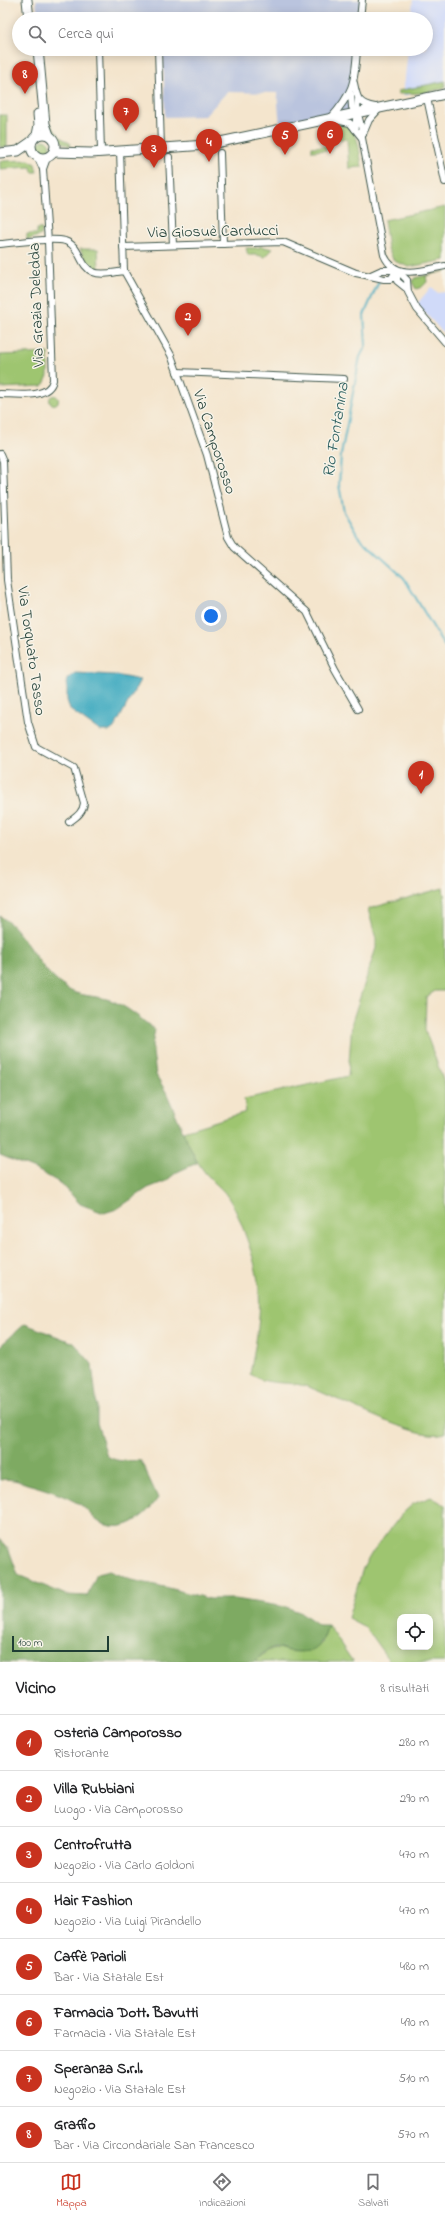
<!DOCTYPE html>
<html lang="it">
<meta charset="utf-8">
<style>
:root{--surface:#fff;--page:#f6f6f6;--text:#202124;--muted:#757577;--line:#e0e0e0;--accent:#c8321e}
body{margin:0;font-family:"Indie Flower",sans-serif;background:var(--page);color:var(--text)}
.controls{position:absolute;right:12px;bottom:12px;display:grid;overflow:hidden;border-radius:8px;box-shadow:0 2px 10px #0003}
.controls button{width:36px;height:36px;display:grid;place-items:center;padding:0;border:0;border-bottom:1px solid var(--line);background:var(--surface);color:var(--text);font:20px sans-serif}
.scale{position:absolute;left:12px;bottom:10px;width:97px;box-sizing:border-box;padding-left:4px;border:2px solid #1f3d34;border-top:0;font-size:11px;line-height:14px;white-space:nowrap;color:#1f3d34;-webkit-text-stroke:3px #f7f3e8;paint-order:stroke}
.you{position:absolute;left:211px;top:616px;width:14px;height:14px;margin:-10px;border:3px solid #fff;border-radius:50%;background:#1a73e8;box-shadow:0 0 0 6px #1a73e833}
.badge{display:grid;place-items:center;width:26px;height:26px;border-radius:50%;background:var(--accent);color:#fff;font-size:13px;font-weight:700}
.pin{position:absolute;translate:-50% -33px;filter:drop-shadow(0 1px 2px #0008)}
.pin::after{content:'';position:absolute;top:21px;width:14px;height:12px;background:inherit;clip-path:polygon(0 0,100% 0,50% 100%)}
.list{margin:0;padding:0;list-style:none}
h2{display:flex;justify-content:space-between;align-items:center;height:52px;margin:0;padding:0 16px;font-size:17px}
h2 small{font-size:13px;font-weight:400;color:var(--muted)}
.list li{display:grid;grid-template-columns:26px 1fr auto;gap:12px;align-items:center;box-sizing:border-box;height:56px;padding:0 16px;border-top:1px solid var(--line)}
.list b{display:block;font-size:15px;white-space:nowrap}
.list p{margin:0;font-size:13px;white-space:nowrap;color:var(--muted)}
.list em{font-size:13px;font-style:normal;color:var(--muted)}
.icon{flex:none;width:22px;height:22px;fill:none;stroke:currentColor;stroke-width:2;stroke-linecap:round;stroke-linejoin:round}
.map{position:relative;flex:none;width:445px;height:1662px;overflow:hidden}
.search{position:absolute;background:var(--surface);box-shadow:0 2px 10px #0003;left:12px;right:12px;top:12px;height:44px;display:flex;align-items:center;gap:10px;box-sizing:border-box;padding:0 14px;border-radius:22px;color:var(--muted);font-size:15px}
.sheet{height:500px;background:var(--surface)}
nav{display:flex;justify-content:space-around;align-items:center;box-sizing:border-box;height:56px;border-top:1px solid var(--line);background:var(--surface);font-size:11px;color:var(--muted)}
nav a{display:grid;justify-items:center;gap:2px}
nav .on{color:var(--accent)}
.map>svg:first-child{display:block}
</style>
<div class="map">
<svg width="445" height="1662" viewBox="0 0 445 1662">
<rect width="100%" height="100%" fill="#f7f3e8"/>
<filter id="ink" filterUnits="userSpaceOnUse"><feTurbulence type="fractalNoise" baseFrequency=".025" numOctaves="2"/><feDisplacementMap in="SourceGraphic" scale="8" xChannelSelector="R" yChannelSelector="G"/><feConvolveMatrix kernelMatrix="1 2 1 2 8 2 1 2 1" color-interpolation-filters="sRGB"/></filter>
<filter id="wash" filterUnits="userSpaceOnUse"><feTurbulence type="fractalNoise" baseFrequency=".012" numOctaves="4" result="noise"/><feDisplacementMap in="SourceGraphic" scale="16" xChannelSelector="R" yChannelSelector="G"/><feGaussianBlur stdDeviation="0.9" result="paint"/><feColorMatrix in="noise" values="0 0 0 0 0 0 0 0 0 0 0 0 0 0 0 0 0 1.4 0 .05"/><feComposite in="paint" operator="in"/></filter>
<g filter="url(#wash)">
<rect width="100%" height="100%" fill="#f4e5cd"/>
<!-- built -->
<g fill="#d0daf9">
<path d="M413,0h32v87l-42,9 5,-47h18v-30h-15z"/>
<path d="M431,287l7,6 7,-1v43l-28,-31z"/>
</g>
<!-- industrial -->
<g fill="#bac4de">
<path d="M36,0h326l-2,19h-322z"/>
<path d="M163,49h194l-4,34 4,29 -77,14 -3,-33 -50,-1 -22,24 -40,1z"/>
</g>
<!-- green -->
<g fill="#9ec570" stroke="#5e8152" fill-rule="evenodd">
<path d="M445,81v7l-21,5 -26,1v-3z"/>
<rect x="0" y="115" width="7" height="32"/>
<path d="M48,121l12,16 11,7 -1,2c-13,-5 -18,-12 -22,-25z"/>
<path d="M341,124c19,4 18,27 21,43l-13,1 -2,-29h-11l-5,-14z"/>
<circle cx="44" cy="146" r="6"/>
<path d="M327,146v4l-15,1v-4z"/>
<path d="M29,160l6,4 2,8h-5l-1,-5 -31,2v-8z"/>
<path d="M445,207v53l-36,7 -15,-6 -6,-12 -4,-29z"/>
<path d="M37,229h5l-1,6 -14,5v-6h10z"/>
<path d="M260,246l13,3 -8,8 -8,-2h-9l-2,-7h13z"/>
<path d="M80,249h18l1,21 -11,-5z"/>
<path d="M445,271l-19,5 1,6 -5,5 -6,2 -4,-7 3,-4z"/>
<path d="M48,353v23l-5,10 -43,2v-33z"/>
<circle cx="54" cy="400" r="4.5"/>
<path d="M443,888l2,16v87h-10l-9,6 -1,33 20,55v348c-27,10 -107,-36 -137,-46 -14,-5 -28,-3 -42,-6 -6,-1 -11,-5 -16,-7 11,-57 16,-85 -5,-140 -5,-14 -11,-29 -20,-41 -5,-6 -12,-11 -17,-17 -12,-13 -18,-29 -25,-45l63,-19 -2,-13 104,-23 4,-54 24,-74v-9l-8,-30z"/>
<path d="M431,1497l14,8v157h-55l-25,-35 -17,-9 15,-50 10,-17 29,-37 11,-10zM400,1617h30v30h-30z"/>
<path d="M328,1625l25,37h-98c25,-26 24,-6 51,-11 5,0 12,-6 16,-8z"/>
</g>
<!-- forest -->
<g fill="#7eaa62" stroke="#4e744b">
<path d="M0,916c16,9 25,27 36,41 8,12 18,23 30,31 12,9 29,7 44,12 17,6 31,19 45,30l-3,15 4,30 10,17 31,71 -20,9 -11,9 -18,7 -31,21 -13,4 -24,-9 -18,-20 -25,-14 -37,-15z"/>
<path d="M25,1324l49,19 18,21 5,42v17l10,33c13,8 20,3 34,5l17,37c-13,19 -34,37 -59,24 -7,-4 -11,-12 -18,-17 -17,-10 -35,-16 -54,-21 -8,-3 -18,-6 -27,-4v-134z"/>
<path d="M0,1539l9,11 9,25 48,20 21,1 10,-22 12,-3 22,9 34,7 45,12h25l51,8 16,6 17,12h9c-7,23 -13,29 -38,26 -5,-1 -11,-4 -15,-4 -9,2 -15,9 -20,15h-255z"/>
</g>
<!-- water -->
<path fill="#42acc1" stroke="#30747a" d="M75,673l40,2 25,5 -25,47 -5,4h-10l-30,-21 -3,-10v-21z"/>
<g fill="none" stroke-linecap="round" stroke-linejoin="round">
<!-- stream -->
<path stroke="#42acc1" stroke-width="2" d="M379,281l-15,34 2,30 -6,12 -19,98 -2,30 5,27 14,24 46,42 41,69"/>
</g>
</g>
<g filter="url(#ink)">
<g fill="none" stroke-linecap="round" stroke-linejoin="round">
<defs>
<g id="street">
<path d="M360,19l2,-19"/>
<path d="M98,49l3,102"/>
<path d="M158,49l3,99"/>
<path d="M357,49c-2,34 -4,44 -27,70l20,4 12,15 22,117c11,26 40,15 61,11"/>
<path d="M354,83c3,15 4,21 21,24"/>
<path d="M351,94l1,13 7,11 4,16"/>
<path d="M427,98l18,84"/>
<path d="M355,129l3,-29"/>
<path d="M363,134l6,-14 10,-11"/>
<path d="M120,150l4,121 47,84 36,100 21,82 6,10 73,65 28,57 23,40"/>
<path d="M220,153l3,91"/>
<path d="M169,157l4,88"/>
<path d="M43,169l4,-11"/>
<path d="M0,244c16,-1 50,-7 65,-3 16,5 14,25 28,31 9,4 22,0 31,-1"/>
<path d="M123,247l160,-5 73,31 28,6h7l6,-9"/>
<path d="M371,275l11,-5h15"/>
<path d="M407,289l-10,-8v-11l10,10 1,12 9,17 28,33"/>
<path d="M177,372l167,7"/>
<path d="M0,394c16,0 49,6 53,-14l-5,-139 -5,-72 -6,-13"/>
<path d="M0,454l3,7 4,119 21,142 8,25 38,21 10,35c-1,10 -8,14 -15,19"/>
</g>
<g id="secondary">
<path d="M27,0l2,19"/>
<path d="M38,49l7,75 4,11"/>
<circle cx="43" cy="146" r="12"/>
<path d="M37,135l2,-10 -1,-11"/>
<path d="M54,152l37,1 115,-8 239,-51"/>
<path d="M0,153l18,-2 13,-9"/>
</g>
</defs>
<!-- street casing -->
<use href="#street" stroke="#3f564b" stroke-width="8"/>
<!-- secondary casing -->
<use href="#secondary" stroke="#3f564b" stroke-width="11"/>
<!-- street -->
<use href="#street" stroke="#fff" stroke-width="6"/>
<!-- secondary -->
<use href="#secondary" stroke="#fff" stroke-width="9"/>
</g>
</g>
<g text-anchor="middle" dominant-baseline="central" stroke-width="3" stroke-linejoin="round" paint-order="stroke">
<!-- street labels -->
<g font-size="16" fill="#1f3d34" stroke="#f7f3e8">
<text transform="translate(213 232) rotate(-1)">Via Giosuè Carducci</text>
<text transform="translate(37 305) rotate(-92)">Via Grazia Deledda</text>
<text transform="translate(214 442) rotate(72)">Via Camporosso</text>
<text transform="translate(31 651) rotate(82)">Via Torquato Tasso</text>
</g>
<!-- water labels -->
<g font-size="17" font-style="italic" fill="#2a5e5e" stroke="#f7f3e8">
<text transform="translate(336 430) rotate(-81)">Rio Fontanina</text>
</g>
</g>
</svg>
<div class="controls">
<button><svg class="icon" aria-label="locate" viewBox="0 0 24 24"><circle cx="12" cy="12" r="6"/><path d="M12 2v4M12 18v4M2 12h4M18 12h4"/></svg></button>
</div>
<div class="scale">100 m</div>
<div class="you"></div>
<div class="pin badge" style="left:421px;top:794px">1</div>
<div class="pin badge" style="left:188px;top:336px">2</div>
<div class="pin badge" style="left:154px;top:168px">3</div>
<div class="pin badge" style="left:209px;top:162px">4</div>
<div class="pin badge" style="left:285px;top:155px">5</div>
<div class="pin badge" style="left:330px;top:154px">6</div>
<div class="pin badge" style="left:126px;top:131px">7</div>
<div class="pin badge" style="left:25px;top:94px">8</div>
<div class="search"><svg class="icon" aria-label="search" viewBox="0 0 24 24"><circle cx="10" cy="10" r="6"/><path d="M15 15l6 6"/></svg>Cerca qui</div>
</div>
<section class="sheet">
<h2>Vicino<small>8 risultati</small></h2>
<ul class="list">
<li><span class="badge">1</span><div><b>Osteria Camporosso</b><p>Ristorante</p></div><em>280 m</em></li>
<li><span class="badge">2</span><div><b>Villa Rubbiani</b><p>Luogo · Via Camporosso</p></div><em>290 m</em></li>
<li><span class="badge">3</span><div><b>Centrofrutta</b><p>Negozio · Via Carlo Goldoni</p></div><em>470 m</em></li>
<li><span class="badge">4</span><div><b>Hair Fashion</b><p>Negozio · Via Luigi Pirandello</p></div><em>470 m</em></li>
<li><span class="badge">5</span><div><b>Caffè Parioli</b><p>Bar · Via Statale Est</p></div><em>480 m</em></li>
<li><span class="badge">6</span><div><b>Farmacia Dott. Bavutti</b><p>Farmacia · Via Statale Est</p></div><em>490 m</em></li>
<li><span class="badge">7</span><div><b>Speranza S.r.l.</b><p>Negozio · Via Statale Est</p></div><em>510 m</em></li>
<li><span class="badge">8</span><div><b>Graffio</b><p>Bar · Via Circondariale San Francesco</p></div><em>570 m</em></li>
</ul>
</section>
<nav>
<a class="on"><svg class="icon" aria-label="map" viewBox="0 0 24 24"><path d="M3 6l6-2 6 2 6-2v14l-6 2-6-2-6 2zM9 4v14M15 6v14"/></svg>Mappa</a>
<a><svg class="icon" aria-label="directions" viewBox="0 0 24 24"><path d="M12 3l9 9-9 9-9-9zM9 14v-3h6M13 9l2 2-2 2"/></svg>Indicazioni</a>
<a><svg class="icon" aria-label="saved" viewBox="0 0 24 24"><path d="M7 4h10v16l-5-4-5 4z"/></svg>Salvati</a>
</nav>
